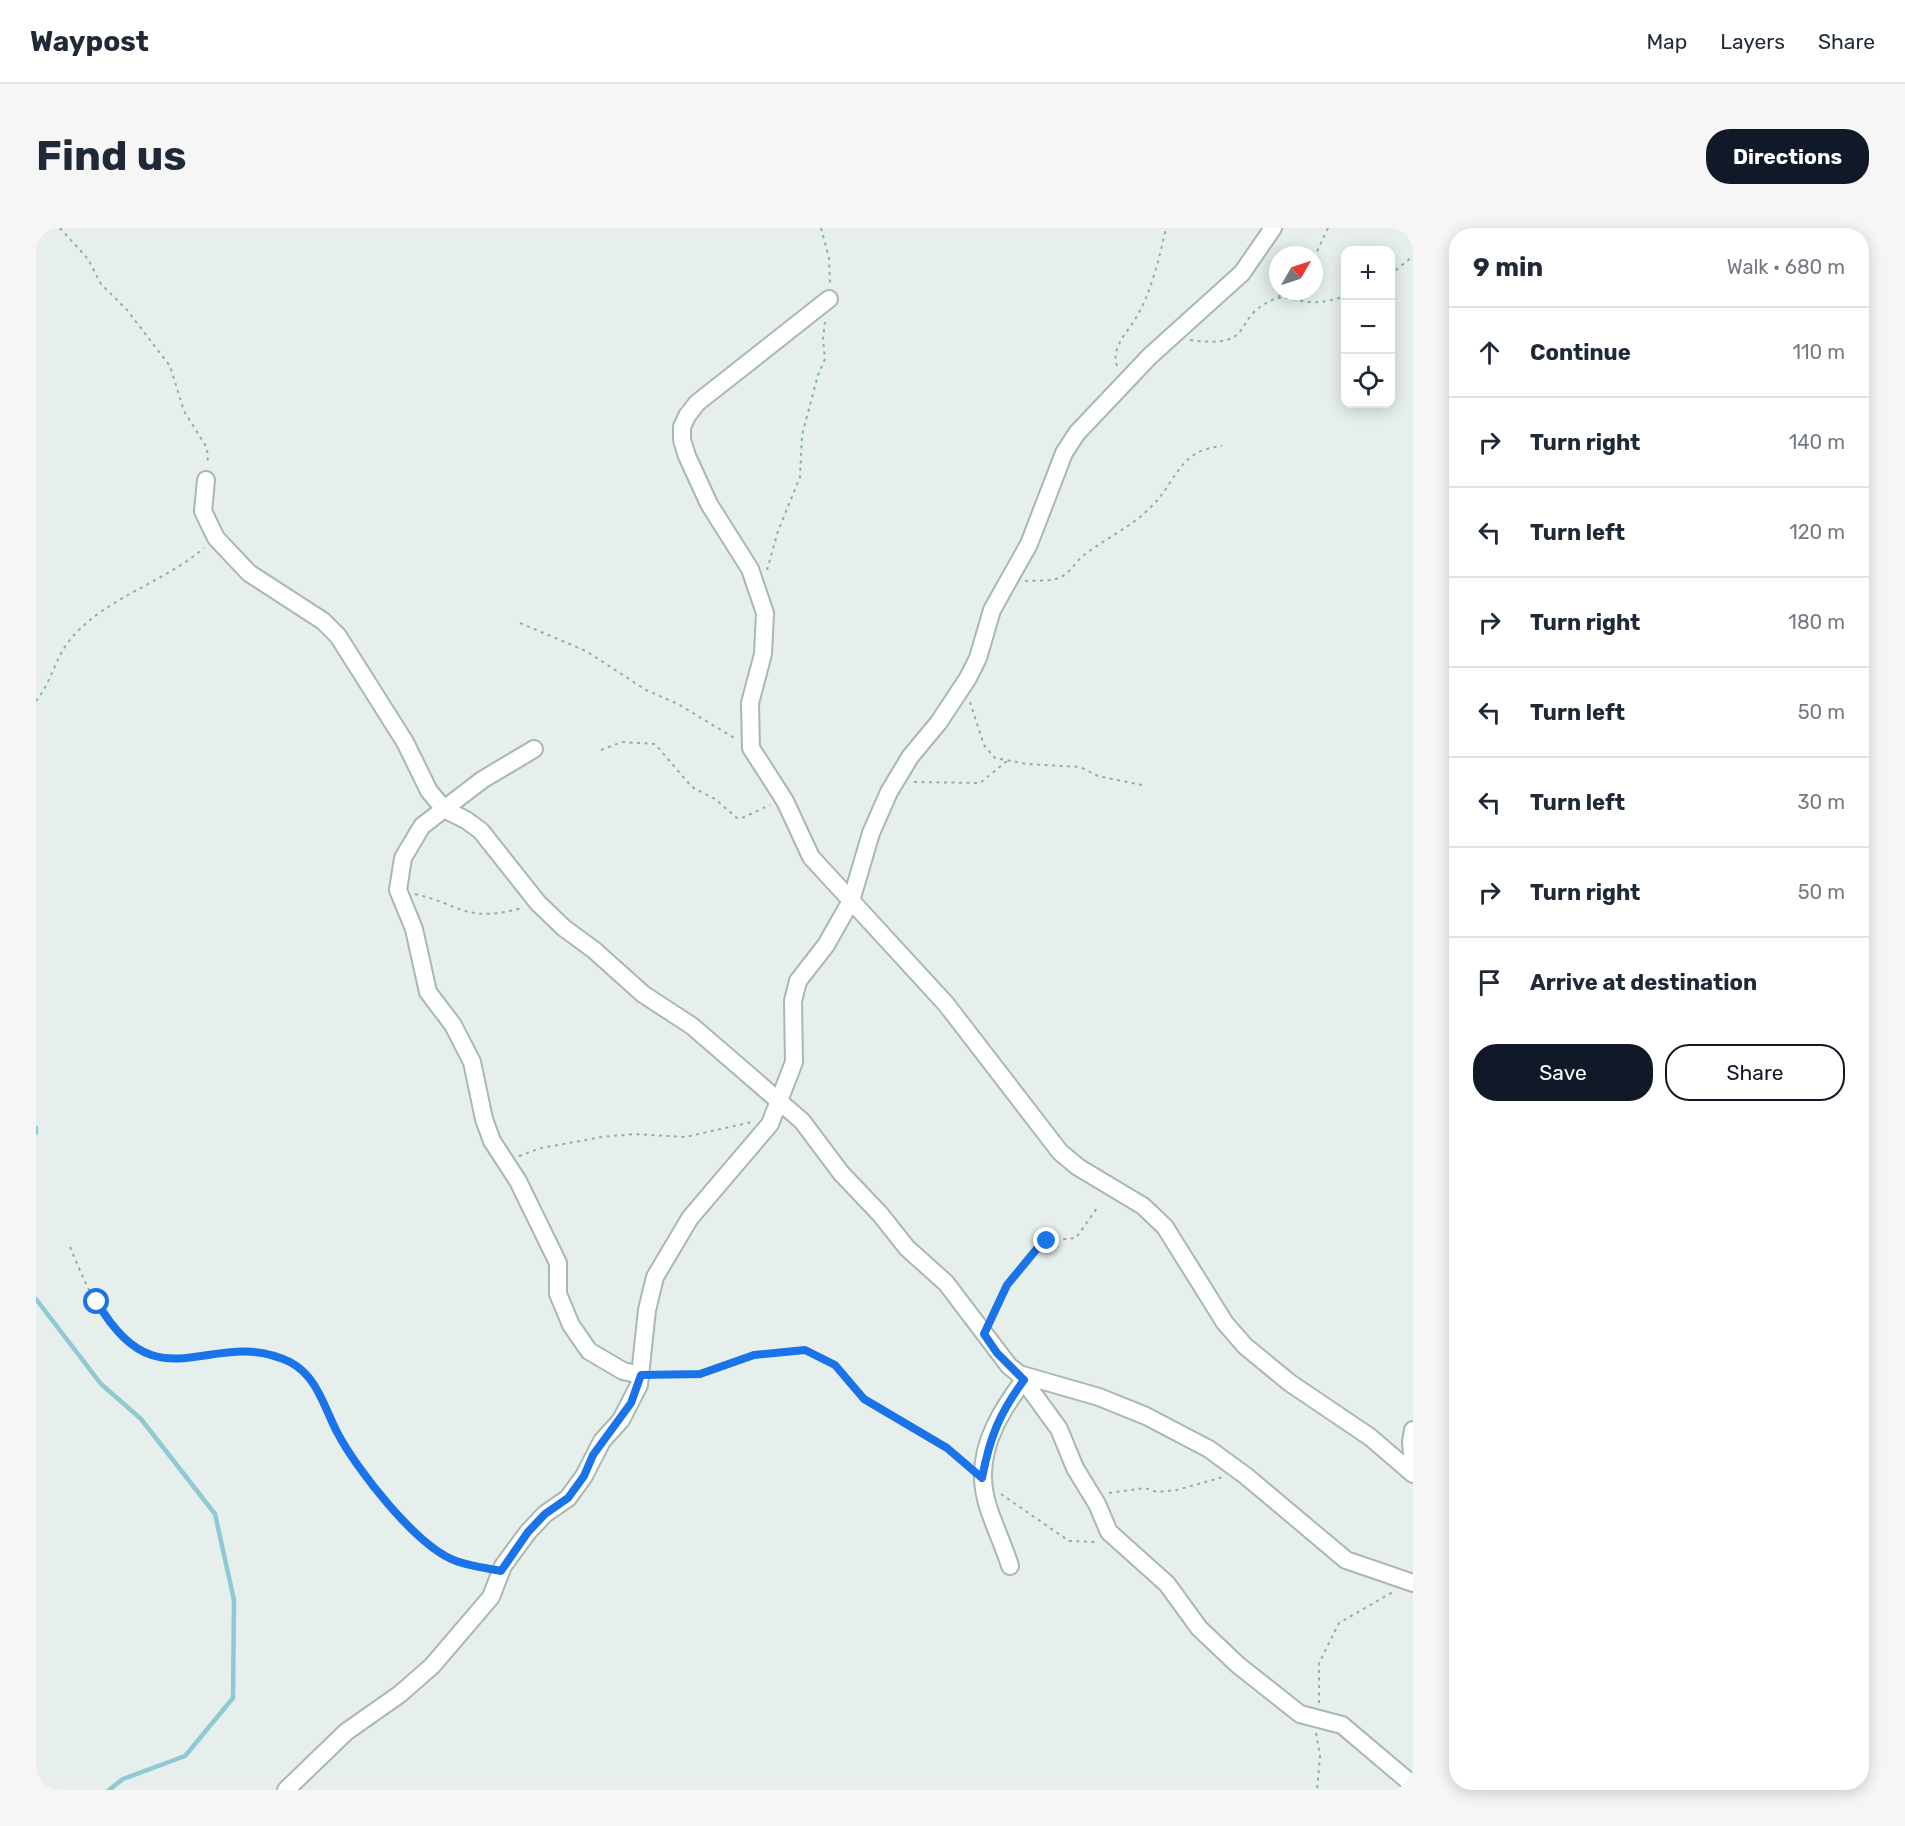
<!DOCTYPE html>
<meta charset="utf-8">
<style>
:root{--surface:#fff;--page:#f6f6f7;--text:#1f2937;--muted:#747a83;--line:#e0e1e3;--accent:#111827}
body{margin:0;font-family:Rubik,sans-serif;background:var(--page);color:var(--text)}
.controls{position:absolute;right:18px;top:18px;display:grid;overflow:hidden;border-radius:12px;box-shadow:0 3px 15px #0003}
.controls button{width:54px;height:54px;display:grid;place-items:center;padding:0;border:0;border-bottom:2px solid var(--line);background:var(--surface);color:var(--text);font:30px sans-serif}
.compass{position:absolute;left:1233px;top:18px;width:54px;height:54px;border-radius:50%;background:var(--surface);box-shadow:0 3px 15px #0003;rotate:51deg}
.stop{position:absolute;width:18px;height:18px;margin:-14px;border:4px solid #1a73e8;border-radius:50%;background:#fff}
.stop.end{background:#1a73e8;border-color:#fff;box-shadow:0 2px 6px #0008}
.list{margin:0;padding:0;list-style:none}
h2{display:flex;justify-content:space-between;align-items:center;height:78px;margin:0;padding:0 24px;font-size:26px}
h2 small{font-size:20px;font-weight:400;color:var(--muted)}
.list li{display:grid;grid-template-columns:39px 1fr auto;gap:18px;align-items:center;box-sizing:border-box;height:90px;padding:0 24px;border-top:2px solid var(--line)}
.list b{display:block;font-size:22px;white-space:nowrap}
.list em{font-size:20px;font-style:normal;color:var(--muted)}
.actions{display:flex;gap:12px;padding:18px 24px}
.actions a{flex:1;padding:14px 0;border:2px solid var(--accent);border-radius:24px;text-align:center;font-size:21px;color:var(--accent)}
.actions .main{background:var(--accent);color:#fff}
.icon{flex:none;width:33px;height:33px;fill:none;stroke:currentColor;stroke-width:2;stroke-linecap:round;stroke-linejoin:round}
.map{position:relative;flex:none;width:1377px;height:1562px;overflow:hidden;border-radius:24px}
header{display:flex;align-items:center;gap:36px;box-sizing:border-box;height:84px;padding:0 30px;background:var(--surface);border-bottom:2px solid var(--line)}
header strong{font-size:28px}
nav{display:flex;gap:33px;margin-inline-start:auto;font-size:21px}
.intro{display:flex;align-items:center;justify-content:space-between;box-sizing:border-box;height:144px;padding:0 36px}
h1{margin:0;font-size:42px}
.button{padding:15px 27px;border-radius:24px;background:var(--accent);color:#fff;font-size:21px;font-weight:700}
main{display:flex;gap:36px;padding:0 36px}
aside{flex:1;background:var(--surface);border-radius:24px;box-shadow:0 3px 15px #0003}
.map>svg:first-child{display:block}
</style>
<header>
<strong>Waypost</strong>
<nav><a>Map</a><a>Layers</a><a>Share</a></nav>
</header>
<div class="intro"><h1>Find us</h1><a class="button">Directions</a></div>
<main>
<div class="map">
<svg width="1377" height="1562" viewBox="0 0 1377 1562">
<rect width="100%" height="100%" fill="#e6efeb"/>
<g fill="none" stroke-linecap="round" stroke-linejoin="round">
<!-- stream -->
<g stroke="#8ec9d4" stroke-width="4.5">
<path d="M0,900v5"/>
<path d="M0,1071l65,85 40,35 74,95 19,86 -1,98 -48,58 -62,23 -14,11"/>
</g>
<defs>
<g id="street">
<path d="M793,71l-132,104 -10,13 -5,11v13l5,16 22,48 41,65 15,44 -2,41 -13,49 1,45 34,53 26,56 135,147 114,148 18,15 65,39 22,21 60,96 20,23 45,37 80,54 43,37"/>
<path d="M170,252l-3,31 13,27 33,35 74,48 15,15 67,106 24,49 15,18 22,11 15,11 57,72 26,25 30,22 49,44 49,32 110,95 39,52 39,41 27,34 39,35 63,83 10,8 80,23 47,19 63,33 37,27 100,84 67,23"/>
<path d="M498,521l-52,31 -60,46 -19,32 -5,32 16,39 14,63 25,33 19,37 12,57 8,22 26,40 40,82v31l13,31 18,26 34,20 18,4"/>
<path d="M983,1146l40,55 16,39 22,36 12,28 58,52 32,44 39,37 62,49 42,11 71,60"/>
<path d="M1377,1202l-2,12 2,23"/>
<path d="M974,1338c-8,-28 -27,-59 -27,-89 -1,-36 20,-69 41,-97"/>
<path d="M250,1562l60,-58 54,-38 32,-28 59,-69 12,-31 25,-34 17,-18 23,-16 16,-22 18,-35 19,-21 18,-35 8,-75 8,-33 35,-59 80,-94 24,-62 -1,-61 5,-20 28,-36 25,-44 20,-68 18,-41 21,-35 29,-35 29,-44 10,-20 14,-48 37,-66 35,-91 13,-20 73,-77 92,-83 31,-45"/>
</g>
</defs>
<!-- street casing -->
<use href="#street" stroke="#a8b8b2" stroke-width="20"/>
<!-- path -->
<g stroke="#86b3a5" stroke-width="2" stroke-dasharray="3 4.5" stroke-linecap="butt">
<path d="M24,0l28,31 13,25 26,26 43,56 14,45 23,37 1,16"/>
<path d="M785,0l8,30 1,26"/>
<path d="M1278,30l14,-30"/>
<path d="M1354,47l23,-19"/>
<path d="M1242,69l7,-6"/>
<path d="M1154,112c68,9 40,-21 82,-40 12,-6 24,1 37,2 13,1 24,-2 37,-6"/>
<path d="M1081,138c-6,-17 8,-31 17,-45 16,-24 26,-65 32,-93"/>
<path d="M731,342l11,-39 22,-54 2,-42 16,-60 7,-16 -2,-20 2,-17"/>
<path d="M989,353c11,-1 26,1 36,-4 10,-5 15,-16 23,-22 22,-17 49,-29 68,-49 26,-27 27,-56 70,-60"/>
<path d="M484,395l66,28 60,39 32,14 58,35"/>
<path d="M0,473c17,-21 20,-48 39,-67 34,-37 89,-52 129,-86"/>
<path d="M934,474l14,43 11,13 32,6 53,3 18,9 44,9"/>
<path d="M565,522l21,-8 33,2 37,43 23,12 22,19h5l28,-13"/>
<path d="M878,554l66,1 27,-22"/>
<path d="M379,666c50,12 50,29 107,14"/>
<path d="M483,928l22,-8 61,-11 32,-3 51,3 67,-15"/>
<path d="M34,1019c23,54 45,112 113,112 27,-1 51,-9 77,-5 14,3 31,6 42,16 19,16 24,42 35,63 20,38 78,113 119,128 9,4 21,4 31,7"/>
<path d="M954,1089l17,-32 33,-40 7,-4 29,-3 21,-30"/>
<path d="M620,1148l44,-2 54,-19 51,-5 35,19 24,30 45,24 59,41"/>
<path d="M1073,1265l36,-5 12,4 20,-2 46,-13"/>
<path d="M965,1266l68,47 28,1"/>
<path d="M1283,1475v-40l20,-40 54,-31"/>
<path d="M1280,1505l4,23 -3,34"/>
</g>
<!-- street -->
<use href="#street" stroke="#fff" stroke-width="16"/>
</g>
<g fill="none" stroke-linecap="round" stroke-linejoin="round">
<!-- route -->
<path stroke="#1a73e8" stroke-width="8" d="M61,1074c62,107 114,22 193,60 27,14 34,45 47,70 19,37 80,115 119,129 14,5 30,7 45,10l27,-39 17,-18 23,-16 16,-22 9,-21 38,-52 10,-28 59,-1 54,-19 51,-5 30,15 29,34 83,49 35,30c8,-41 17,-64 42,-98l-27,-27 -13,-19 23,-49 33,-40 7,-4"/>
</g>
</svg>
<div class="controls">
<button>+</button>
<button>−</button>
<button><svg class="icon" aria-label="locate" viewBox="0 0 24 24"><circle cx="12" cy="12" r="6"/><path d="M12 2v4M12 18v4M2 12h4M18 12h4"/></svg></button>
</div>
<svg class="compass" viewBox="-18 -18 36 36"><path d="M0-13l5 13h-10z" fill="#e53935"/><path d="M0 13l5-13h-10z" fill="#747a83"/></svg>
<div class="stop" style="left:61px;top:1074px"></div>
<div class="stop end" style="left:1011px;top:1013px"></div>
</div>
<aside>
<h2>9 min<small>Walk · 680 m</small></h2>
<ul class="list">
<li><svg class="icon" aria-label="ahead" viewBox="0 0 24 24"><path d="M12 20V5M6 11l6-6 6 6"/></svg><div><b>Continue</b></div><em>110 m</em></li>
<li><svg class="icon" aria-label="right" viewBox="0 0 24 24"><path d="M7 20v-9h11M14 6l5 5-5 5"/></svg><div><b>Turn right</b></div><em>140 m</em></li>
<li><svg class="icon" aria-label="left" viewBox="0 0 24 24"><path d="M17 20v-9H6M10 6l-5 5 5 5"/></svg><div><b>Turn left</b></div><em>120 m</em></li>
<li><svg class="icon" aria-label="right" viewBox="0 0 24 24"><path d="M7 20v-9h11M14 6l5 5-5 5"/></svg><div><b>Turn right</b></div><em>180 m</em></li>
<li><svg class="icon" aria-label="left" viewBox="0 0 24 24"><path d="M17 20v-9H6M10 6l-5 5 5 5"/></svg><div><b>Turn left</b></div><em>50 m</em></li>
<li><svg class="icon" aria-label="left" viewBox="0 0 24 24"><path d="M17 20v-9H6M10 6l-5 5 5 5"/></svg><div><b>Turn left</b></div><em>30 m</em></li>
<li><svg class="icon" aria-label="right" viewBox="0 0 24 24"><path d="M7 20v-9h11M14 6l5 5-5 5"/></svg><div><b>Turn right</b></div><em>50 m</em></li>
<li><svg class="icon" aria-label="arrive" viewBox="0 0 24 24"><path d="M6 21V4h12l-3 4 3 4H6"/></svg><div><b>Arrive at destination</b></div></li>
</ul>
<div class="actions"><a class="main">Save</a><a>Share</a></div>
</aside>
</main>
